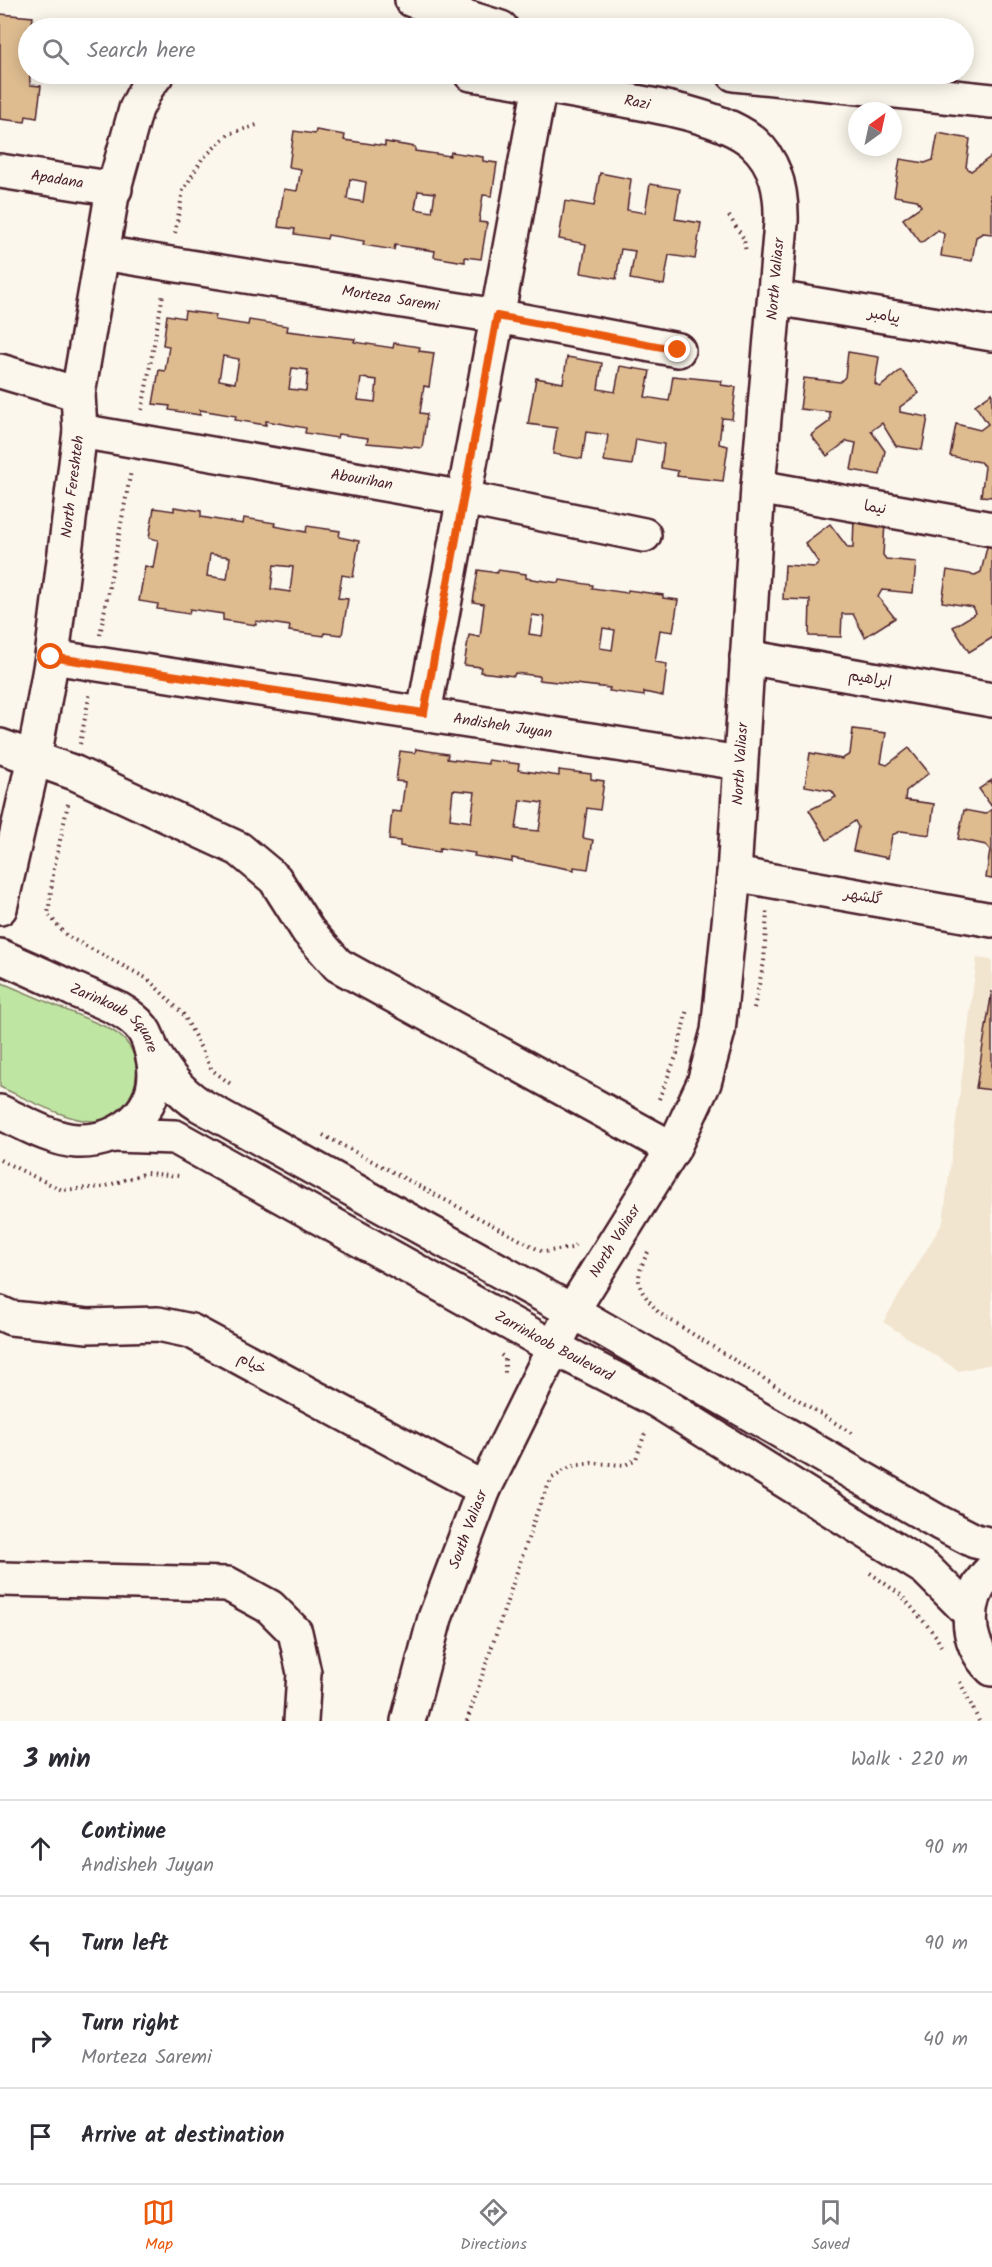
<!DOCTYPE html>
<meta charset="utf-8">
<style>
:root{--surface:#fff;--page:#f7f7f7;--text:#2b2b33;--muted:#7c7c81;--line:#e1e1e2;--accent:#ea580c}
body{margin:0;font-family:Kalam,"Playpen Sans Arabic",sans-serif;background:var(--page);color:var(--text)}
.compass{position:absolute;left:848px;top:102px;width:54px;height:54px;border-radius:50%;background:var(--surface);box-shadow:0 3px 15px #0003;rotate:33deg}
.stop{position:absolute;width:18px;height:18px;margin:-14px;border:4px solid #ea580c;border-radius:50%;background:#fff}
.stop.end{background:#ea580c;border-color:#fff;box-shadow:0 2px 6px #0008}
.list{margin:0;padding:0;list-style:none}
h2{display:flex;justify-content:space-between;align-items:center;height:78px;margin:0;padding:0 24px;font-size:26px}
h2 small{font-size:20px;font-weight:400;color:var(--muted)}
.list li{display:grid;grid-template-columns:39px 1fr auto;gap:18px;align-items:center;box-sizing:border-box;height:96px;padding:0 24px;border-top:2px solid var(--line)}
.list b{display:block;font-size:22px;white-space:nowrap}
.list p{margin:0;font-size:20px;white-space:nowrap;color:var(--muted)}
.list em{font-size:20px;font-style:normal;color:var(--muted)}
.icon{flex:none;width:33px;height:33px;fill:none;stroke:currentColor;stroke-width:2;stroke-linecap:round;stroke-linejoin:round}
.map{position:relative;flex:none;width:992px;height:1721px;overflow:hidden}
.search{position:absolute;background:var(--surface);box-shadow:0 3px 15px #0003;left:18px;right:18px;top:18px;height:66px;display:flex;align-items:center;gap:15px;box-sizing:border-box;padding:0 21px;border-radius:33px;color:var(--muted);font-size:22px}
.sheet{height:462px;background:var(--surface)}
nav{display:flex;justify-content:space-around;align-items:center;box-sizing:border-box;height:84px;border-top:2px solid var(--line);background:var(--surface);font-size:16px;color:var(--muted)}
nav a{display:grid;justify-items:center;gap:3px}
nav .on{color:var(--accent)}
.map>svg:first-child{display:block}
</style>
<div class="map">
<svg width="992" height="1721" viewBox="0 0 992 1721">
<rect width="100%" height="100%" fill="#fbf7ec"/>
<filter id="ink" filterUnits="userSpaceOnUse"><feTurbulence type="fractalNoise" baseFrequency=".0167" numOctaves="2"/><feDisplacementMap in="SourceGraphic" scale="12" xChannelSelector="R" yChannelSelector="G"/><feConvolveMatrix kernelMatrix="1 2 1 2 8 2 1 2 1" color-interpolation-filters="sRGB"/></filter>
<g filter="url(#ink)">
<!-- built -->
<path fill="#f2e5d0" d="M977,958l15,2v404l-33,7 -76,-49 60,-100z"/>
<!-- green -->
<path fill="#bee6a2" stroke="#848266" stroke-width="1.5" d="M0,982l106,45c9,5 18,10 24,20 17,29 -1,70 -35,74 -24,2 -72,-24 -95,-34z"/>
<!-- building -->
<g fill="#debc90" stroke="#4a1f2b" stroke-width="1.5" fill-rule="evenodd">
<path d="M0,14l33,3 -1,6 14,2v3h-18l2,57 11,1 -4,32 -11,-2 -1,6 -25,-3z"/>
<path d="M316,130l29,5 -1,5 41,6v-4l30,5v4l35,5 1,-4 32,5v4l14,2 -5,33 -9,-1 -4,27 8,1 -6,36 -16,-2v5l-31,-5 1,-6 -40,-6 -1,5 -31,-5 1,-4 -36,-6 -1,4 -33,-5 1,-5 -17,-2 6,-38 13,2 4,-22 -12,-2 5,-36 21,3zM350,179l16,3 -3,20 -16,-3zM418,191l17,2 -3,19 -17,-3z"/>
<path d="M938,133l32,6 -4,28 5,4 21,-15v37l-2,2 2,8v31l-9,-1 -7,4 -4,24 -31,-5 3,-22 -6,-4 -17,13 -18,-24 18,-13 -4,-6 -23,-4 6,-37 25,4 8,-3z"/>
<path d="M600,173l31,6 -4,31 18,3 5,-29 30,5 -5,30 26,4 -6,36 -26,-4 -5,30 -34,-6 5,-28 -14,-2 -5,30 -35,-6 5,-29 -27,-5 6,-38 29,5z"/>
<path d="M185,311l31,4 -1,5 33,5 1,-5 39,6 -1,5 68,8 -1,3 39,6 1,-5 26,4 -1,4 15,2 -5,34 -5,-1 -4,27 7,1 -5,34 -55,-5 1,-5 -30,-4 -1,4 -32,-5 1,-5 -40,-7v4l-31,-5 1,-4 -36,-6v5l-31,-5 1,-4 -17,-2 6,-34 6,1 4,-25 -6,-1 4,-30 17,3zM223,356l16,3 -4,24 -16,-3zM292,368l16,2 -2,21 -17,-2zM361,378l16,2 -2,22 -17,-2z"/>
<path d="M848,352l31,5 -4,27 5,3 21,-17 18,23 -19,14v5l28,5 -6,33 -26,-4 -14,-23 -11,8 14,20 -5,24 -29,-5 5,-27 -9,-2 -20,15 -16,-21 19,-14v-9l-30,-3 4,-31 36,4 5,-5z"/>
<path d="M567,357l35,6 -4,26 17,3 5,-26 30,5 -5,26 24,4 4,-25 49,5 -1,4 15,2 -4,32 -10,-1 -3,26 9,2 -5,35 -46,-5 1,-5 -17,-3 3,-24 -28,-5 -4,26 -28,-4 4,-26 -22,-3 -4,27 -29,-5 4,-26 -29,-4 8,-46 27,5z"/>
<path d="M992,393v104l-11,-1 4,-29 -5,-5 -30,-6 6,-32 24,6 8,-6 -13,-19z"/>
<path d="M174,507l27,4v6l42,7 1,-6 31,5 -1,3 32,6 1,-6 33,5 -1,6 20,4 -6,36 -11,-2 -4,23 10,1 -6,36 -18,-2v3l-35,-5 1,-5 -34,-5v4l-33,-5v-6l-33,-5 -1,5 -32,-5 1,-5 -19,-3 6,-35 8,2 5,-28 -9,-2 5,-30 20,3zM210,554l20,3 -3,22 -20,-3zM274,565l19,2 -3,25 -19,-3z"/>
<path d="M854,518l31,5 -2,32 3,4 30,3 -3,31 -31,-3 -4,7 17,21 -30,19 -12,-23h-11l-1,23 -32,-1 1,-36 -27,-1 2,-34 30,2 4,-4 -14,-20 25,-19 18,24h5z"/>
<path d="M988,543l4,1v94l-23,14 -16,-25 23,-14 -3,-6 -31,-5 5,-32 28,5 6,-3z"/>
<path d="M478,570l19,3 1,-3 28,4v4l33,5 1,-3 33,5 -1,3 35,5 1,-3 35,5v3l15,2 -5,32 -13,-2 -5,32 12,2 -4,32 -19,-4v4l-35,-5 1,-3 -71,-8v-4l-24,-3 -1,3 -34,-4 1,-5 -17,-2 5,-30 11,2 4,-33 -11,-2zM532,615l13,2 -3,19 -13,-2zM603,628l12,2 -3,20 -12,-2z"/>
<path d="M853,729l33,4 -5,30 6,2 22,-17 20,25 -23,18 -1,9 29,4 -4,31 -29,-4 -9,4 -4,23 -35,-7 5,-24 -3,-6 -28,19 -18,-30 27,-13 -4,-6 -27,-5 5,-33 32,6 8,-5z"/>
<path d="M416,749l32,5 -1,5 41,5v-4l31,4 -1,6 41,6v-6l32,4v5l13,2 -4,29 -13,-2 -4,30 10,2 -5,29 -14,-2v3l-62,-12v4l-38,-6 1,-3 -35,-5 -1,4 -39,-6v-5l-11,-1 3,-29 9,1 4,-30 -9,-1 4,-30 15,2zM453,790l22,2 -4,30 -21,-3zM520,800l23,3 -4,28 -23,-2z"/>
<path d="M992,780v27l-13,-18z"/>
<path d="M992,809v70l-6,-1 4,-28 -4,-5 -28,-6 6,-29 21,4z"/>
<path d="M992,991v99l-16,-2z"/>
</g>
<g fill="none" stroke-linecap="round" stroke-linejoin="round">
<defs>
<g id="minor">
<path d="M412,0l89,28"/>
<path d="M734,74l258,27"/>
<path id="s1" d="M0,171l115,18"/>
<path id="s2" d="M102,253l395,63 181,34"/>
<path d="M776,298l216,36"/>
<path d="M0,371l78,23"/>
<path id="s3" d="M80,431l384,67 180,37"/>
<path d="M758,487l234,42"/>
<path id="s4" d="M52,657l688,106"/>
<path d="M747,657l245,43"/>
<path d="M424,713l116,-628"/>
<path d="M0,746l75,27 164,76 36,30 33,52 30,34 335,184"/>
<path d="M734,874l258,46"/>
<path id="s5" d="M0,908l34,-150 18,-101 28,-226 -2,-37 34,-199 24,-86 11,-22 10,-13"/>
<path id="s6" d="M0,956c25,11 50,22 75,34 22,10 51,18 67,38 6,8 9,19 11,29 11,49 -29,86 -76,84 -24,-1 -55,-19 -77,-29"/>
<path d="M151,1049c14,22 26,42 49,56l372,206 368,212 35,18 17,4"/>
<path id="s7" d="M113,1135l62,2 378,210 103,53 270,169 44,44"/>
<path d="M0,1313l11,5 77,8 70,-2 33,7 293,158"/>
<path d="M992,1569c-29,28 -29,73 0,100"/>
<path d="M0,1579l228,5 42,23 25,25 9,41 -3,48"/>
<path id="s8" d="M408,1721l27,-103 49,-129 88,-178 101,-162 31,-66 14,-52 16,-157 24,-387 23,-264c1,-30 -4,-59 -27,-80 -31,-29 -115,-40 -157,-48 -42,-7 -84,-15 -126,-21"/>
</g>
</defs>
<!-- minor casing -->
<use href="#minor" stroke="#4a1f2b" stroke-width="38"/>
<!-- path -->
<g stroke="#4a1f2b" stroke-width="4" stroke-dasharray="1.5 4.5" stroke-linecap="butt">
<path d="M729,216l15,23 2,14"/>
<path d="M175,233l8,-42 19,-32 27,-25 28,-9"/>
<path d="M142,410l21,-116"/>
<path d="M100,635l31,-164"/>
<path d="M80,744l10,-52"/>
<path d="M68,804l-14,64 -6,46 19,22 81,43 36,36 28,55 20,15"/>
<path d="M754,1008l10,-46 3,-51"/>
<path d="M659,1099l18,-45 10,-45"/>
<path d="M323,1135l220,117 29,-4 3,-3"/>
<path d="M0,1160l62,30 41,-3 43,-14 33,3"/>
<path d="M648,1252c-16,31 -10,36 11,61l194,121"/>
<path d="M501,1355l4,3v18"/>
<path d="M870,1573l31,22 35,41 5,10"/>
<path d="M960,1682l19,39"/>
<path d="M467,1721l72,-215 13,-28 20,-12 20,-3 33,2 11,-6 10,-29"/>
</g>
<!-- minor -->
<use href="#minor" stroke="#fbf7ec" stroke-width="33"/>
</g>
</g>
<g fill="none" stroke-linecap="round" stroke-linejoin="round" filter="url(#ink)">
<!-- route -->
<path stroke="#ea580c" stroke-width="8" d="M51,657l373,56 73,-397 181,34"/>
</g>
<g text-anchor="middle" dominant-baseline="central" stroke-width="5" stroke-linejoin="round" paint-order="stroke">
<!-- street labels -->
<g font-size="15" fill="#4a1f2b" stroke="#fbf7ec">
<text transform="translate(637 103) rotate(11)">Razi</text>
<text stroke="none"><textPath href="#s1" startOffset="58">Apadana</textPath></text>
<text stroke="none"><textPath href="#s8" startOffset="1515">North Valiasr</textPath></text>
<text stroke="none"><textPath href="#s2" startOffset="292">Morteza Saremi</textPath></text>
<text transform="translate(884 316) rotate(10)">پیامبر</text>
<text stroke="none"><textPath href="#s3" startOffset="286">Abourihan</textPath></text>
<text stroke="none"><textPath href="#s5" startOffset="428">North Fereshteh</textPath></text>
<text transform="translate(875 508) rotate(10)">نیما</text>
<text transform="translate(870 679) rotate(10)">ابراهیم</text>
<text stroke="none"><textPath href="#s4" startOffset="456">Andisheh Juyan</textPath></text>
<text stroke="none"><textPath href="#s8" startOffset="1029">North Valiasr</textPath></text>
<text transform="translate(863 897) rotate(10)">گلشهر</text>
<text stroke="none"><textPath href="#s6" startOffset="132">Zarinkoub Square</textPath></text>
<text stroke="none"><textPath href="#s8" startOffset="525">North Valiasr</textPath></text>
<text stroke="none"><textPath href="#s7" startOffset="495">Zarrinkoob Boulevard</textPath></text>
<text transform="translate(252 1364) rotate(29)">خیام</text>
<text stroke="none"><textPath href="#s8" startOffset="201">South Valiasr</textPath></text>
</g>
</g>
</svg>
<svg class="compass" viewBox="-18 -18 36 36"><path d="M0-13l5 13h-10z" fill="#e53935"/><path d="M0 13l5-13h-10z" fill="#7c7c81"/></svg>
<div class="stop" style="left:51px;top:657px"></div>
<div class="stop end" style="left:678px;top:350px"></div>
<div class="search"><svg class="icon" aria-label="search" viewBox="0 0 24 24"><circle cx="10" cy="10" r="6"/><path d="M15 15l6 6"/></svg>Search here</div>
</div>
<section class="sheet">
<h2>3 min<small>Walk · 220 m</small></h2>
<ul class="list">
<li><svg class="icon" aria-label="ahead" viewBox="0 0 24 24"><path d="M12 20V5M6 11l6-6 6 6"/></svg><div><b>Continue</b><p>Andisheh Juyan</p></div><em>90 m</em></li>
<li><svg class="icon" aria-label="left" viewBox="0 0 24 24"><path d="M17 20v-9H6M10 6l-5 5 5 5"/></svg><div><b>Turn left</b></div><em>90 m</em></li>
<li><svg class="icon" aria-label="right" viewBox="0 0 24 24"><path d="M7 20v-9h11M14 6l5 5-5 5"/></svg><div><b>Turn right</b><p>Morteza Saremi</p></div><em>40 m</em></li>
<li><svg class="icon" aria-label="arrive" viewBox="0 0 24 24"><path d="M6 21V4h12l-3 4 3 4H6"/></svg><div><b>Arrive at destination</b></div></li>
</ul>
</section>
<nav>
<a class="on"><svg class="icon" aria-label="map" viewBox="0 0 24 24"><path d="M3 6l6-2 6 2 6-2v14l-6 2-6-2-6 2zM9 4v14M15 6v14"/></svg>Map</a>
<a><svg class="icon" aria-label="directions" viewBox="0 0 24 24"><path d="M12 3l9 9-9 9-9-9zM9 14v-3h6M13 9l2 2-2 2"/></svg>Directions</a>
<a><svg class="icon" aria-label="saved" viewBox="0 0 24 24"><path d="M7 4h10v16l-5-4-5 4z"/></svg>Saved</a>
</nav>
